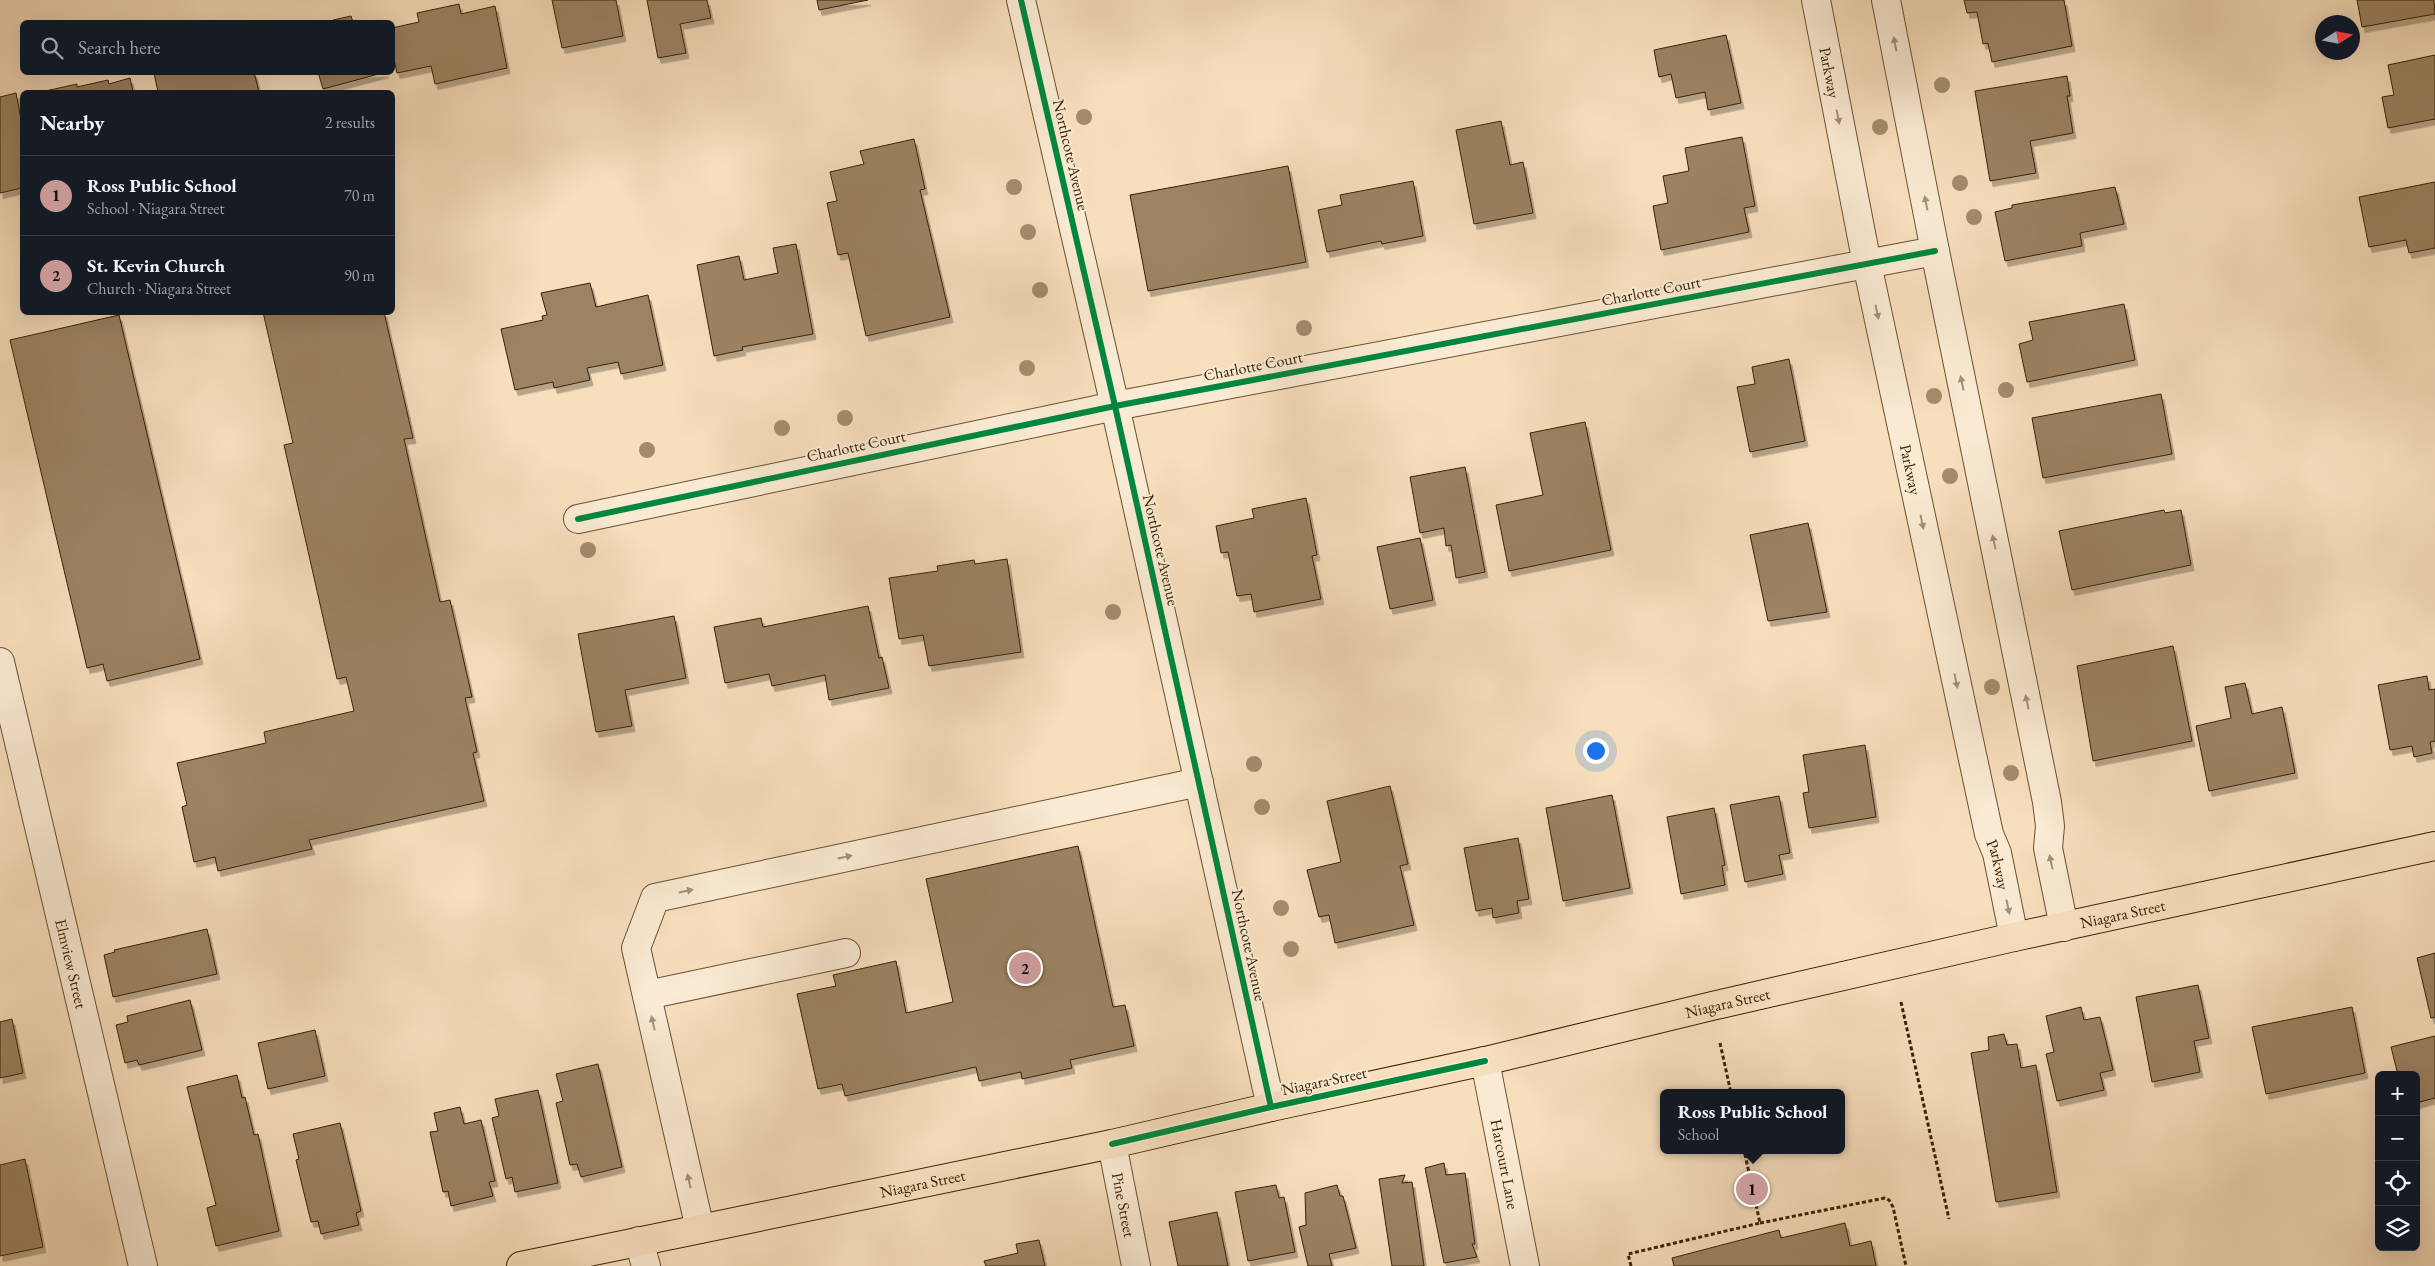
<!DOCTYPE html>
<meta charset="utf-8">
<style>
:root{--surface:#171b24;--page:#20242c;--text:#f1f3f6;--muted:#9ea1a6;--line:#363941;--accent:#c59692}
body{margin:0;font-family:"EB Garamond",serif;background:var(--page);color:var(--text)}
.controls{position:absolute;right:15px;bottom:15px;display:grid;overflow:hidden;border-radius:8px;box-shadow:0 5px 20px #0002}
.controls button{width:45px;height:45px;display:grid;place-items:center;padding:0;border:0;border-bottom:1px solid var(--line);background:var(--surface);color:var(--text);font:25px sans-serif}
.compass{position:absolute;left:2315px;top:15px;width:45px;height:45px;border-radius:50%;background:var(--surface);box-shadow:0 5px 20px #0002;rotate:79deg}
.you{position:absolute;left:1595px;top:750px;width:18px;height:18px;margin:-12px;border:4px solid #fff;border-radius:50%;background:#1a73e8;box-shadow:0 0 0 8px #1a73e833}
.badge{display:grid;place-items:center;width:32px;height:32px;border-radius:50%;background:var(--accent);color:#111;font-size:16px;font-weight:700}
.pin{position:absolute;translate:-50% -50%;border:2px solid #fff;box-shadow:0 1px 5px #0006}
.popup{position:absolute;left:1660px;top:1089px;width:185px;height:65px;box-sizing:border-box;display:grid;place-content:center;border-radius:8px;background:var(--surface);filter:drop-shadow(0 1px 4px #0005);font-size:16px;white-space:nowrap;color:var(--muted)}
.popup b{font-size:19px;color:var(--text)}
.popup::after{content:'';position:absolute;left:50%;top:100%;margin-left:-10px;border:10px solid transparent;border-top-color:var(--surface)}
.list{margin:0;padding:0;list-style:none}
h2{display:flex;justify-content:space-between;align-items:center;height:65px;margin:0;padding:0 20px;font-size:21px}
h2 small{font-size:16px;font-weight:400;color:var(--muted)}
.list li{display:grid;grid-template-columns:32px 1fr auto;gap:15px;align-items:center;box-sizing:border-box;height:80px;padding:0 20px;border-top:1px solid var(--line)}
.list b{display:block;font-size:19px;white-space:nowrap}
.list p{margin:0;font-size:16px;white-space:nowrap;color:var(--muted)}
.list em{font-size:16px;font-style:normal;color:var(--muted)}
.icon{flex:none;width:28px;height:28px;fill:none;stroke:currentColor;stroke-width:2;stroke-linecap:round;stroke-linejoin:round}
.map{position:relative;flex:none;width:2435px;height:1266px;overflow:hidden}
.search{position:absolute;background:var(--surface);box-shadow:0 5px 20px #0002;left:20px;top:20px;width:375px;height:55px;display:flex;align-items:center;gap:12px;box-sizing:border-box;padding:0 18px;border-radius:8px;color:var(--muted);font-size:19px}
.panel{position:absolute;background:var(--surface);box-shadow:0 5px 20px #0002;left:20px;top:90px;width:375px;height:225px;border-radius:8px}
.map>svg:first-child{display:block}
</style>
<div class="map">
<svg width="2435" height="1266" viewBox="0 0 2435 1266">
<defs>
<filter id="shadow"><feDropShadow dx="3" dy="5.5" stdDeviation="0" flood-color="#0004"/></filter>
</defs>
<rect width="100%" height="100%" fill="#f7debc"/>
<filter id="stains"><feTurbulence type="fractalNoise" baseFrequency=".004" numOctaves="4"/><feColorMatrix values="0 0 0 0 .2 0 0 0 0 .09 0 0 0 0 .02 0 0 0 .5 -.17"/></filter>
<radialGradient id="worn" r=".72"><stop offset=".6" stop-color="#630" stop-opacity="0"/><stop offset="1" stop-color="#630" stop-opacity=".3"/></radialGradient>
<!-- building -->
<g fill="#9c8363" stroke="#3a2102" filter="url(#shadow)">
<path d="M552,0h64l7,36 -61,12z"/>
<path d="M647,0h60l4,18 -31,6 6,29 -28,5z"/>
<path d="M817,0h51l-49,10z"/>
<path d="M1964,0h100l8,46 -80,16 -4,-19 -5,1 -6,-32 -10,1z"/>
<path d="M2357,0h77l1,14 -73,13z"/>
<path d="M459,4l2,10 34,-8 12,62 -72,16 -4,-18 -34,7 -5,-23v-22l27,-6 -2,-9z"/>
<path d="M351,16l2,6h-20v-2z"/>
<path d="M1726,35l15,68 -33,7 -3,-18 -29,6 -5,-24 -12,3 -5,-27z"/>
<path d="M2435,55v64l-47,9 -6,-31 12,-2 -6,-30z"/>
<path d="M254,72l5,20h-101l-4,-19z"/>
<path d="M318,72h68l-63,17z"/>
<path d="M2067,76l3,20h-3l6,37 -43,8 6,32 -46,8 -15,-90z"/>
<path d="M130,78l3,14h-92l36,-8v3l31,-7 1,4z"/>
<path d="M16,93l6,31v64l-22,5v-96z"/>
<path d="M1501,121l9,44 13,-3 10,51 -59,11 -18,-94z"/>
<path d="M1742,137l13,69 -11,2 5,24 -88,18 -8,-44 15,-3 -5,-27 26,-5 -4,-23z"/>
<path d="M914,139l11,50 -5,1 30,127 -84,19 -18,-83 -10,2 -11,-52 10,-2 -7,-29 34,-8 -4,-13z"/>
<path d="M1288,166l18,96 -158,29 -18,-96z"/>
<path d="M1413,181l10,55 -41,8 -1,-3 -54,11 -9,-42 24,-5 -2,-10z"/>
<path d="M2435,182v66l-26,5 -3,-13 -37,7 -10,-50z"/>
<path d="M2115,187l9,37 -44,9 2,13 -77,15 -10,-49 17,-4v-3z"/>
<path d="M796,244l17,90 -71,13 1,3 -29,6 -17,-91 42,-9 5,24 34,-7 -5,-25z"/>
<path d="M590,283l6,24 52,-12 15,70 -42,9 -3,-12 -31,6 3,12 -36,8 -1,-6 -38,8 -14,-61 42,-9 -1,-4 5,-1 -6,-22z"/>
<path d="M2124,304l11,56 -108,22 -8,-38 14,-4 -4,-18z"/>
<path d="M263,312h121l29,126 -9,1 36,163 10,-2 22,97 -7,1 12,54 -4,1 11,48 -175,39 3,9 -94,22 -3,-14 -21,5 -12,-55 5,-2 -10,-42 89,-20 -2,-11 90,-21 -8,-34 -9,2 -53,-234 9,-2z"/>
<path d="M119,315l81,344 -93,22 -4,-17 -16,4 -77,-328z"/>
<path d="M1789,359l16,82 -55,11 -13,-65 18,-3 -3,-17z"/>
<path d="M2161,394l11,60 -129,24 -11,-60z"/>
<path d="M1585,422l26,128 -102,21 -13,-66 47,-10 -13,-62z"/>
<path d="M1465,467l20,105 -29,6 -5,-33 -5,1 -2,-18 -24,5 -10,-56z"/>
<path d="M1306,498l11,57 -5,1 9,43 -67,13 -3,-18 -14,2 -9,-44 -7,1 -5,-27 38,-8 -2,-9z"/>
<path d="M2164,510l1,3 16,-3 10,55 -119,25 -13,-59z"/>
<path d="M1808,523l19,89 -59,9 -18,-86z"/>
<path d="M1420,538l13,62 -43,9 -13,-62z"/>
<path d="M1007,559l14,93 -92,14 -6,-31 -24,4 -10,-61 49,-7 -1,-5 37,-6 1,4z"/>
<path d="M868,606l11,52 3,-1 7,31 -60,12 -4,-25 -53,11 -3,-12 -44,9 -11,-56 47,-9 2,9z"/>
<path d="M674,616l12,62 -61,12 7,36 -36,6 -18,-98z"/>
<path d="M2173,646l19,95 -99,20 -16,-95z"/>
<path d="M2427,676l2,14 6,-1v52l-5,1 2,11 -18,4 -2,-11 -22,4 -12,-65z"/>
<path d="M2245,683l7,31 30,-7 13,66 -86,18 -13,-65 35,-8 -6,-31z"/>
<path d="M1865,745l11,72 -67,11 -6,-35 6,-1 -6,-37z"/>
<path d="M1390,786l18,78 -8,2 14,59 -79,18 -6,-28 -10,2 -12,-47 34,-8 -14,-61z"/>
<path d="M1612,795l18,93 -67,13 -17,-93z"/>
<path d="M1779,796l11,57 -11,2 4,19 -38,8 -15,-77z"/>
<path d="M1714,808l11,57 -3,1 3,19 -44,9 -14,-77z"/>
<path d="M1518,838l11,61 -12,2 2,12 -26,5 -1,-10 -16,3 -12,-63z"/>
<path d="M1078,846l35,161 12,-2 9,41 -64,14 2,8 -50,11 -1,-7 -42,9 -3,-14 -131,29 -3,-12 -24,5 -21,-95 39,-8 -3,-11 63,-14 10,52 47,-11 -27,-123z"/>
<path d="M207,929l10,45 -104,23 -9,-42 11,-3 -1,-2z"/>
<path d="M2435,953v64l-4,1 -14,-60z"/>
<path d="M2198,985l11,53 -15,3 6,31 -48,10 -16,-85z"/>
<path d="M190,1000l12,50 -63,15 -2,-5 -12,3 -9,-38 12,-3 -1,-6z"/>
<path d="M2081,1007l3,13 16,-3 13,53 -13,3 4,17 -47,11 -11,-47 8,-2 -8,-36z"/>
<path d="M2352,1007l13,66 -99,21 -14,-67z"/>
<path d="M12,1019l11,54 -23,5v-56z"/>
<path d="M315,1030l10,46 -57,13 -10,-46z"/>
<path d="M2004,1034l3,11 10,-1 4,24 15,-3 21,127 -61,10 -25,-149 18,-3 -1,-13z"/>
<path d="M2435,1036v62l-19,5v-28h-18l-7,-28z"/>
<path d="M598,1064l24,103 -41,10 -4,-13 -7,1 -14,-62 7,-2 -7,-27z"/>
<path d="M237,1075l5,23 3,-1 9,38 4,-1 21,97 -63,15 -9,-38 9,-3 -29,-118z"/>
<path d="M538,1090l20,93 -43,9 -3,-15 -6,2 -14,-61 7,-2 -4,-17z"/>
<path d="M460,1107l4,17 17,-4 14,61 -6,1 4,14 -42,10 -3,-15 -5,1 -13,-60 8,-1 -4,-18z"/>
<path d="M340,1123l21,88 -5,2 3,12 -38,9 -3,-13 -7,1 -15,-62 3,-1 -6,-25z"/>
<path d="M25,1159l18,88 -43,9v-91z"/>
<path d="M1444,1163l2,12 19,-2 10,71h-3l5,13 -33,6 -19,-95z"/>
<path d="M1405,1175l-3,8 10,-1 12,84h-32l-13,-87z"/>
<path d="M1276,1185l3,13 5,-1 11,55 -47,9 -13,-69z"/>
<path d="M1337,1185l3,11h3l13,52 -27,6 3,12h-24l-9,-39 7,-2 -1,-32z"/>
<path d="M1217,1212l11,54h-50l-9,-44z"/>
<path d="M1845,1223l5,23 21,-5 5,25h-202l-2,-8 107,-28 2,8z"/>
<path d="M1039,1240l6,26h-59l-2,-5 34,-8 -2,-9z"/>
</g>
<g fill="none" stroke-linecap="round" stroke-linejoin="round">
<defs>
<g id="minor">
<path d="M1021,0l94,406 156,701"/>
<path id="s1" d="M1816,0l51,264 122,570 8,19 17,84"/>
<path d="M1886,0l49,251 112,551 3,24 -2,22 16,79"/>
<path d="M578,519l537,-113 820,-155"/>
<path id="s2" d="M0,662l143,604"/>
<path d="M647,995l199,-42"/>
<path id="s3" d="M1485,1061l40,205"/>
<path id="s4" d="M1112,1144l24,122"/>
<path d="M700,1229l-64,-281 19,-50 544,-116"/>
<path d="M639,1241l7,25"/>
</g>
<g id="major">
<path id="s5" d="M521,1266l591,-122 159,-37 214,-46 227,-55 302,-69 421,-91"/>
</g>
</defs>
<!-- minor casing -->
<use href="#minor" stroke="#695030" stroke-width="30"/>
<!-- major casing -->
<use href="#major" stroke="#3a2102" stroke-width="30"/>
<!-- path -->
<g stroke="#3a2102" stroke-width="3" stroke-dasharray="4 2.5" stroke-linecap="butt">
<path d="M1901,1002l48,217"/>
<path d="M1720,1043l11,50"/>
<path d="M1760,1223l125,-25 4,2 4,7 13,59"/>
<path d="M1631,1266l-3,-12 132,-31 -16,-73"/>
</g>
<!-- minor -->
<use href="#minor" stroke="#faead3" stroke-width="28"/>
<!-- major -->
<use href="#major" stroke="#f7debc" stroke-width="28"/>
<defs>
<g id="cycleway">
<path d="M1021,0l94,406 156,701"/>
<path d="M578,519l537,-113 820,-155"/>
<path d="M1112,1144l159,-37 214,-46"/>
</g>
</defs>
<!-- cycleway casing -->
<use href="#cycleway" stroke="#faead3" stroke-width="9"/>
<!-- cycleway -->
<use href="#cycleway" stroke="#00873e" stroke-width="6"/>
</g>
<!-- trees -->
<g fill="#a48c6b">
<circle cx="1942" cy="85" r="8"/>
<circle cx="1084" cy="117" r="8"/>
<circle cx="1880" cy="127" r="8"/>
<circle cx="1960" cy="183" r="8"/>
<circle cx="1014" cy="187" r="8"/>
<circle cx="1974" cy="217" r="8"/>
<circle cx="1028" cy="232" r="8"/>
<circle cx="1040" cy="290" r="8"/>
<circle cx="1304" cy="328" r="8"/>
<circle cx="1027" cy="368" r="8"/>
<circle cx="2006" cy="390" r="8"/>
<circle cx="1934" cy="396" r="8"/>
<circle cx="845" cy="418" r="8"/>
<circle cx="782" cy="428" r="8"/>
<circle cx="647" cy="450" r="8"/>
<circle cx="1950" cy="476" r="8"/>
<circle cx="588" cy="550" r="8"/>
<circle cx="1113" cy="612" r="8"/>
<circle cx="1992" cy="687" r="8"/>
<circle cx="1254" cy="764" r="8"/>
<circle cx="2011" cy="773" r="8"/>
<circle cx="1262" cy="807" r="8"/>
<circle cx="1281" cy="908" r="8"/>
<circle cx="1291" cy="949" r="8"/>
</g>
<!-- one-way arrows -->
<defs><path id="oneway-solid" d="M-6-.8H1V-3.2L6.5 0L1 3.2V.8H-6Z" transform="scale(1.25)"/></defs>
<g fill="#a49075">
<use href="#oneway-solid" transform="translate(1895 44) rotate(-101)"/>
<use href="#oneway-solid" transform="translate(1838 117) rotate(79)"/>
<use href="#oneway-solid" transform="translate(1926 203) rotate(-101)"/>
<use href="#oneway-solid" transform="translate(1877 312) rotate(78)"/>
<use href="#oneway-solid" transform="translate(1962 383) rotate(-102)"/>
<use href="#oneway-solid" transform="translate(1922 522) rotate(78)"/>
<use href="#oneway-solid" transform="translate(1994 542) rotate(-102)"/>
<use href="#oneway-solid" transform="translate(1956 681) rotate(78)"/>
<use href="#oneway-solid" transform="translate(2027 702) rotate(-102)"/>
<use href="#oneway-solid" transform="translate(845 857) rotate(-12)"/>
<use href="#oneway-solid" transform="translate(2051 862) rotate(-102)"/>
<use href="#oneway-solid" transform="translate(686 891) rotate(-12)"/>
<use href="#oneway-solid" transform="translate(2008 907) rotate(78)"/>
<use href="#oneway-solid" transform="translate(653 1023) rotate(-103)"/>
<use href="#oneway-solid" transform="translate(689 1181) rotate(-103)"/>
</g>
<g text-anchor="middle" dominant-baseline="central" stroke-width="4" stroke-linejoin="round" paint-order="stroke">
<!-- street labels -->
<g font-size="16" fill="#3a2102" stroke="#faead3">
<text stroke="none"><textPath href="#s1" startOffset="74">Parkway</textPath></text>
<text transform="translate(1071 155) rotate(77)">Northcote Avenue</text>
<text transform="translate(1651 291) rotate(-11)">Charlotte Court</text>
<text transform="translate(1253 366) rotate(-11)">Charlotte Court</text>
<text transform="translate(856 446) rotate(-12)">Charlotte Court</text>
<text stroke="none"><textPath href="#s1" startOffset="479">Parkway</textPath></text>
<text transform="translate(1161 550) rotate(77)">Northcote Avenue</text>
<text stroke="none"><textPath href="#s1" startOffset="884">Parkway</textPath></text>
<text stroke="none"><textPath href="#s5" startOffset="1640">Niagara Street</textPath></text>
<text transform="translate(1249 945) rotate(78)">Northcote Avenue</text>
<text stroke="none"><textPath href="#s2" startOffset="310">Elmview Street</textPath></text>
<text stroke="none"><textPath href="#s5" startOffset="1235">Niagara Street</textPath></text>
<text transform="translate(1324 1081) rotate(-12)">Niagara Street</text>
<text stroke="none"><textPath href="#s3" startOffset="105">Harcourt Lane</textPath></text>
<text stroke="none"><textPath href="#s5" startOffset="410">Niagara Street</textPath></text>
<text stroke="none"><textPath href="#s4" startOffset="62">Pine Street</textPath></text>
</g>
</g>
<rect width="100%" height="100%" filter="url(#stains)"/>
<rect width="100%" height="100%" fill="url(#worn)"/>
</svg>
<div class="controls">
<button>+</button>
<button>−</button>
<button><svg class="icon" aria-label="locate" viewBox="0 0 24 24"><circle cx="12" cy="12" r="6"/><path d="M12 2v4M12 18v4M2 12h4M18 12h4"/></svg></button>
<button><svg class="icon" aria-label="layers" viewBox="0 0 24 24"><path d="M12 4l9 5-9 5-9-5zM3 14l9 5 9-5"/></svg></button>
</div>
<svg class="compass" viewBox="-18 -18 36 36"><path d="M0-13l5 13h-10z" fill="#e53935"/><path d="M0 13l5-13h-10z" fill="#9ea1a6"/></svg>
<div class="you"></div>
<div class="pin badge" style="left:1752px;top:1189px">1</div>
<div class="popup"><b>Ross Public School</b>School</div>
<div class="pin badge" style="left:1025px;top:968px">2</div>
<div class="search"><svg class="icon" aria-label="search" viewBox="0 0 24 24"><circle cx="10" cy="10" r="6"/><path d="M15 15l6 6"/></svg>Search here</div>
<section class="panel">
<h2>Nearby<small>2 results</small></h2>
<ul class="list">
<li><span class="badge">1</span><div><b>Ross Public School</b><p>School · Niagara Street</p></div><em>70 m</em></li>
<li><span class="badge">2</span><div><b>St. Kevin Church</b><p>Church · Niagara Street</p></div><em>90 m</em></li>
</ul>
</section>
</div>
